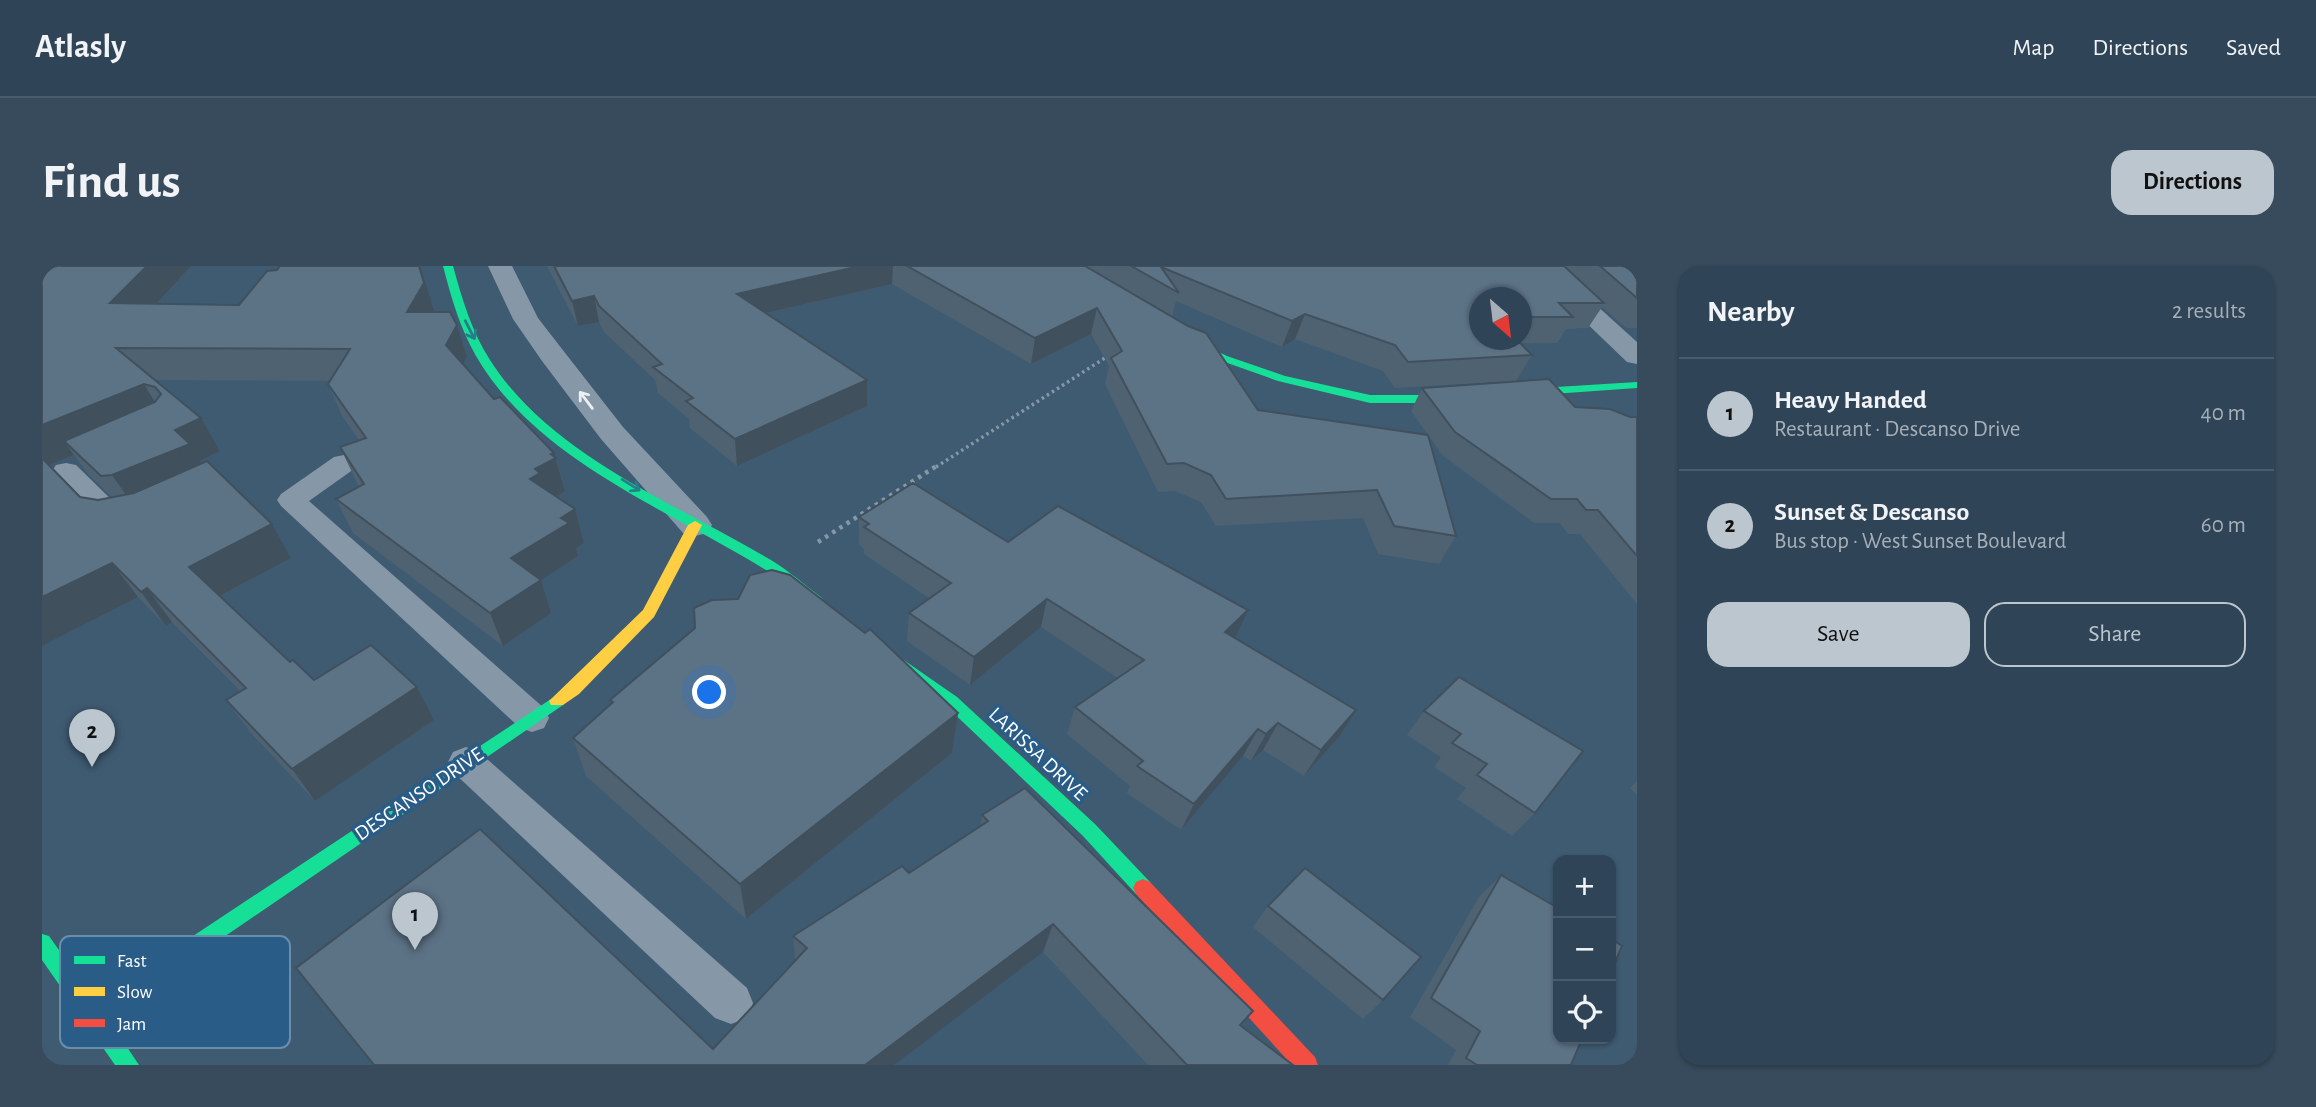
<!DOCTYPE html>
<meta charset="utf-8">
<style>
:root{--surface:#2f4456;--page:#374b5c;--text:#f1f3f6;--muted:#a7b0b9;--line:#4a5c6c;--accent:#bcc6ce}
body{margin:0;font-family:"Alegreya Sans",sans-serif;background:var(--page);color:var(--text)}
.controls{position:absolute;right:21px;bottom:21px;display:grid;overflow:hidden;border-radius:14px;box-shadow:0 2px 5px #0004}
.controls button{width:63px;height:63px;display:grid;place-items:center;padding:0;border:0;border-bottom:2px solid var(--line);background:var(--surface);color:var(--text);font:35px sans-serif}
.compass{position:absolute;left:1427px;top:21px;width:63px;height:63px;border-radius:50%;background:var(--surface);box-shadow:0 2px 5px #0004;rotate:152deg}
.you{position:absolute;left:668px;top:427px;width:24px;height:24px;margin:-18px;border:5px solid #fff;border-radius:50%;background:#1a73e8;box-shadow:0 0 0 10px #1a73e833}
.badge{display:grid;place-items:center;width:46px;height:46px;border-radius:50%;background:var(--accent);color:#111;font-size:23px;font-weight:700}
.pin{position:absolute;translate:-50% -58px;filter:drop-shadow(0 2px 4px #0008)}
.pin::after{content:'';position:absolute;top:37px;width:24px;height:21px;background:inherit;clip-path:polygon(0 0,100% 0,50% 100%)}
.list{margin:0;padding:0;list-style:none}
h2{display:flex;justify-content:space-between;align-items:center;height:91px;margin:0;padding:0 28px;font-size:30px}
h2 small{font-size:23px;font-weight:400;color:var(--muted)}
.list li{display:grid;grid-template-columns:46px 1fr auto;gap:21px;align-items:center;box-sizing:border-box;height:112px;padding:0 28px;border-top:2px solid var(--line)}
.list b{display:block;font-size:26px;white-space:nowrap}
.list p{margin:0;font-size:23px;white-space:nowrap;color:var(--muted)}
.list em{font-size:23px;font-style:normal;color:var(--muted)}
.actions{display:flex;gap:14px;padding:21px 28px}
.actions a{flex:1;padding:16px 0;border:2px solid var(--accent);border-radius:21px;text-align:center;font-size:24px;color:var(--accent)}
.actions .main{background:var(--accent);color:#111}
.icon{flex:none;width:38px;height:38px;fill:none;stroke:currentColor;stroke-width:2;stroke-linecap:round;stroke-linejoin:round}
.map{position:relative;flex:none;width:1595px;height:799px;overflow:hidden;border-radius:21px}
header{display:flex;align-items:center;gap:42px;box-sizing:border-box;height:98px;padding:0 35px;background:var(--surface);border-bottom:2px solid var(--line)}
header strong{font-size:33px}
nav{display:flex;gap:38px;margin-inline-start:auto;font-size:24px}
.intro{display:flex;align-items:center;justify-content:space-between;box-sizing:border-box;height:168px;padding:0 42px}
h1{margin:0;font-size:49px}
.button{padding:18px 32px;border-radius:21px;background:var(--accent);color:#111;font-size:24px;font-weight:700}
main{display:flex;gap:42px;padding:0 42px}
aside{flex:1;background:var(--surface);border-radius:21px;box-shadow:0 2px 5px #0004}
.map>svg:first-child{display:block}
</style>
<header>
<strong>Atlasly</strong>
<nav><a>Map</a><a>Directions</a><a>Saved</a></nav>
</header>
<div class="intro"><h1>Find us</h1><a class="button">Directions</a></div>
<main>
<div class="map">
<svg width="1595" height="799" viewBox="0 0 1595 799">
<rect width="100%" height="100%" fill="#3f5b72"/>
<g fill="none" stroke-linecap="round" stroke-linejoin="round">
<!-- path-far1 -->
<path stroke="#8697a7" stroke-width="3.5" stroke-dasharray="2.5 3.5" stroke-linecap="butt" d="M894,201l172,-111"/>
<!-- path -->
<path stroke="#8697a7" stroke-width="4.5" stroke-dasharray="3.5 5" stroke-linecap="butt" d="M776,276l120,-77"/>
<!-- lane -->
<g fill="#8697a7" fill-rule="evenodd">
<path d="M302,189l10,2 3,6 -3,6 -45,32 235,207 5,10 -5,10 -12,4 -12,-4 -239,-222 -4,-6 4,-6 53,-37z"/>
<path d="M24,197l10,2 48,47 14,2 4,7 -4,7 -21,3 -10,-2 -55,-58 4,-6z"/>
<path d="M424,481l13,5 268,236 6,15 -6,15 -16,6 -16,-6 -262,-246 -5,-10 5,-10z"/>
</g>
<!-- street -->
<g fill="#8697a7" fill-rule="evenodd">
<path d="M446,0h24l26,52 24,31 61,78 84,90 5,8 -5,8 -12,3 -12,-3 -82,-94 -59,-78 -29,-42z"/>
<path d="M1485,0h26l84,76v22l-10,-2z"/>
</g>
<!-- fast -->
<g fill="#16e098" fill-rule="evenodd">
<path d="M401,0h10c9,33 19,66 37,94 61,96 187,144 281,200 18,11 34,25 51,38l2,4 -2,4h-10c-17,-14 -33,-28 -51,-39 -97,-59 -226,-109 -285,-211 -16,-28 -25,-59 -33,-90z"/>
<path d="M1127,66h8l50,24 58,20 85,19h57l210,-13v6l-210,15h-57l-92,-22 -59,-21 -50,-24z"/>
<path d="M843,381l72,50 138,127 55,58 3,6 -3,6 -7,3 -7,-3 -53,-58 -138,-131 -66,-48 -2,-4z"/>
<path d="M515,429l6,2 2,4 -2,4 -456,312 32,48h-24l-73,-105v-26l7,2 46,65z"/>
</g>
<!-- slow -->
<path fill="#ffcf43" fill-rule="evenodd" d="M653,255l7,4 -48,92 -75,77 -16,11h-12l-2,-4 94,-91 45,-85z"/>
<!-- jam -->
<path fill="#f24e42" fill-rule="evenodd" d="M1101,613l7,3 165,175 3,8h-26l-156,-171 -3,-6 3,-6z"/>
</g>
<!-- wall -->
<g fill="#4f6272" fill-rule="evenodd">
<path d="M0,0h149l-34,38 82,1 38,-35 157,42 23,13 10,32 -4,8 31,34 62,59 9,33 -9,5 19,13 9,34 -8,5 2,8 -37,24 10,33 -48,33 -150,-113 -17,-34 23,-12 -19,-40 19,-7 -17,-24 -14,-32 1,-3 -174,-1 46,38 19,33 -20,10 2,3 70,60 19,34 -71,38 70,66 24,18 103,7 17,33 -119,81 -64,-68 -25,-33 15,-8 -69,-70 -6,4 -28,-29 -96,49zM32,189l14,19 24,23 -14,3 -18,-3 -31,-32z"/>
<path d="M505,0h1090v62h-11l-24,-21 -14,21 -22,1 -9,14h-37l12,12 -16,26 -121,7 -12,-17 -88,-32 -13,8 -106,-46 -4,16 86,93 170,25 -17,-24 11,-23 153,19 62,10v187l-57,-70h-12l-8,-11h-26l-92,-68 -13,-19 27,100 -17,28 -61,-10 -15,-36 -147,8 -15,-24 -26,-11 -17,1 -53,-108 4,-18 -18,-32 -60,30 -139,-80 -126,29 101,93 -130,60 -47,-38 -1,-9 -31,-26 -3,-13 -51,-48 -5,-10 -21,4zM1438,32h42v42h-42z"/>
<path d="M817,251l149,25 227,96 104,99 -35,39 -41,-26 -12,11 -8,-5 -62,74 -54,-37 3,-7 -63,-52 8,-27 43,-29 -77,-51 -71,58 -63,-44 2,-28 20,-15 -65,-44v-5l-5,-4z"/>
<path d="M1417,411l76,136 -23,23 -55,-37 9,-11 -32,-21 7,-10 -34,-22 17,-24z"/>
<path d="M568,434l348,13 -6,40 -206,166 -160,-143 -13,-38 38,-35z"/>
<path d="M1595,515v14l-7,-7z"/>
<path d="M940,549l259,211 52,39h-145l-105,-113 -248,9 -2,-25 116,-63 71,-47z"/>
<path d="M1459,609l70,190h-123l8,-15 -46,-33 69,-120z"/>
<path d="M1226,640l115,94 -20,19 -110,-92z"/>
</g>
<!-- shaded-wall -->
<g fill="#40505d">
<path d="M105,0h44l-62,68 -19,-31z"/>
<path d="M377,0h1l15,48 -28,-2z"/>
<path d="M818,0h33l-1,18 -153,35 -2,-25z"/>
<path d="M552,30l5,26 -21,4 -6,-25z"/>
<path d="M1055,42l-6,26 -60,30 4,-26z"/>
<path d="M1263,48l-10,25 -13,8 10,-26z"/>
<path d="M415,59l10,32 -11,20 -10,-32z"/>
<path d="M825,114v26l-130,60 -2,-27z"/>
<path d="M102,118l20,33 -100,24 10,14 -25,10 -7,-9v-31z"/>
<path d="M159,152l19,33 -20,10 10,16 -75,31 -23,-33 63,-45z"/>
<path d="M512,187l11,38 -17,10 -18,-22 5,-10z"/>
<path d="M533,243l9,34 -8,5 2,8 -37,24 10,33 -48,33 -13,-33 21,-55 50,-40z"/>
<path d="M230,258l19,34 -79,42 -23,-33z"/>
<path d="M70,297l26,34 -96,49v-49z"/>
<path d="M105,322l25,34 -6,4 -25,-34z"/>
<path d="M1005,333l-6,28 -71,58 4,-28z"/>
<path d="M1206,344l-13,28 -10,-6z"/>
<path d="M375,421l17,33 -119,81 -23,-32z"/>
<path d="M1314,444l-17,27 -35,39 17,-26z"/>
<path d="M916,447l-6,40 -206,166 -6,-35z"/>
<path d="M1236,457l-15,27 -12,11 15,-27z"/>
<path d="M1216,463l-15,27 -62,74 13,-26z"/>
<path d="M1011,658l-10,28 -149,113h-29z"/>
</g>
<!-- building -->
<g fill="#5c7285" stroke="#40505d" stroke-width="2">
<path d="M0,0h105l-37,37 129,2 28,-34 10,-1 3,-4h139l5,17 -17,29h43l7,13 -11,20 48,54 6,-2 54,56 -3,1 5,4 -21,11 5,4 -10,6 45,30 -14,9 8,5 -58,35 30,22 -51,33 -154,-114 28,-15 -24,-37 26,-9 -38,-54 22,-35 -234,-1 85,70 -26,12 15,14 -78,31 -11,1 -37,-35 91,-39 6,-8 -6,-7 -11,-3 -102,41z"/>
<path d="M512,0h306l-123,28 130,86 -132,59 -49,-38 7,-3 -40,-31 9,-3 -63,-58 -5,-10 -22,5z"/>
<path d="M865,0h178l103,60 18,7 52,77 170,25 28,101 -62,-10 -17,-36 -151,9 -15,-24 -27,-12 -17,1 -56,-106 11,-7 -25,-43 -62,30z"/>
<path d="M1089,0h433l40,37h-45l14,14h-51v-19h-42v42h37l15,15 -124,7 -13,-17 -90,-31 -13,7 -131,-54 18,26z"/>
<path d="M1558,0h37v32z"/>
<path d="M1507,113l26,28 35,2 20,8h7v139l-39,-46h-12l-9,-11h-26l-96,-67 -33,-44z"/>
<path d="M0,192l38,39 18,3 36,-7 73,-32 65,63 -83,43 101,95 3,-2 21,20 57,-35 46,42 -125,82 -66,-69 20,-12 -99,-100 -6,4 -29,-29 -70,34z"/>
<path d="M871,217l95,59 50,-36 190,104 -23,22 131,78 -35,40 -43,-27 -12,11 -8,-5 -64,75 -57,-38 6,-5 -68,-54 69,-47 -97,-61 -73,58 -65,-44 42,-30 -87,-56 5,-3 -10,-7z"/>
<path d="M730,304l18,5 75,58 5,-4 88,84 -218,171 -167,-146 40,-36 -3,-2 85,-72 -1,-20 18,-8 26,-1 12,-24z"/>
<path d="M1417,411l124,74 -48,62 -58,-38 10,-11 -35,-21 9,-9 -37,-23z"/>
<path d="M983,522l228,223 -13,14 53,40h-106l-134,-141 -188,141h-491l-78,-97 184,-139 233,220 94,-101 -14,-12 109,-70 7,7 79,-52 -6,-6z"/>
<path d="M1263,602l116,89 -38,43 -115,-94z"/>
<path d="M1459,609l57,33v131h24l-11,26h-94l-11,-7 14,-27 -49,-33z"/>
<path d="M1569,673l11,7 -11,26z"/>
</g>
<!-- one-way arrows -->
<defs><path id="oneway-shaft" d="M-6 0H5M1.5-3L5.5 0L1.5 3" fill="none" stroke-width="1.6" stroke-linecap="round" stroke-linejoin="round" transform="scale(1.75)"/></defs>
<g stroke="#247e8c">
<use href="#oneway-shaft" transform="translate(428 64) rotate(63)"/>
<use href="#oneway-shaft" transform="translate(589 219) rotate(32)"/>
</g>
<use stroke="#edeff2" href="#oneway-shaft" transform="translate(544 134) rotate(-127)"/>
<g text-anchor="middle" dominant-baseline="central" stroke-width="7" stroke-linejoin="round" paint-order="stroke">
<!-- street labels -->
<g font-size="21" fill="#fff" stroke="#295d88">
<text transform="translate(996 488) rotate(43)">LARISSA DRIVE</text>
<text transform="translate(377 528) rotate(-34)">DESCANSO DRIVE</text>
</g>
</g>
<!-- legend -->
<rect x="18" y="670" width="230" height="112" rx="10" fill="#295d88" stroke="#698eac" stroke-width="2"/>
<rect x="32" y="690" width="31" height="8" fill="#16e098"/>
<rect x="32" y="721" width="31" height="9" fill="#ffcf43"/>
<rect x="32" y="753" width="31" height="8" fill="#f24e42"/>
<g font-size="19" fill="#fff">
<text x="75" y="701">Fast</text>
<text x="75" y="732">Slow</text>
<text x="75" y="764">Jam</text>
</g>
</svg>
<div class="controls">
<button>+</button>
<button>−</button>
<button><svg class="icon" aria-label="locate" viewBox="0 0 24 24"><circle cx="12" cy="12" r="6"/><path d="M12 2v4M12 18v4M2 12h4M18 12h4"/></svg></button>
</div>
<svg class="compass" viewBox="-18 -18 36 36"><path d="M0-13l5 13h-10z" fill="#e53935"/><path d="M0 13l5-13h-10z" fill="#a7b0b9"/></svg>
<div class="you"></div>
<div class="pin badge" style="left:373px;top:684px">1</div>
<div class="pin badge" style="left:50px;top:501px">2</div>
</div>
<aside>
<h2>Nearby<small>2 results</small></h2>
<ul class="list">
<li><span class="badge">1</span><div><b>Heavy Handed</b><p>Restaurant · Descanso Drive</p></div><em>40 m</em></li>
<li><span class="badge">2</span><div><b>Sunset &amp; Descanso</b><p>Bus stop · West Sunset Boulevard</p></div><em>60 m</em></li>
</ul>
<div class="actions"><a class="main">Save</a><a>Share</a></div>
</aside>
</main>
